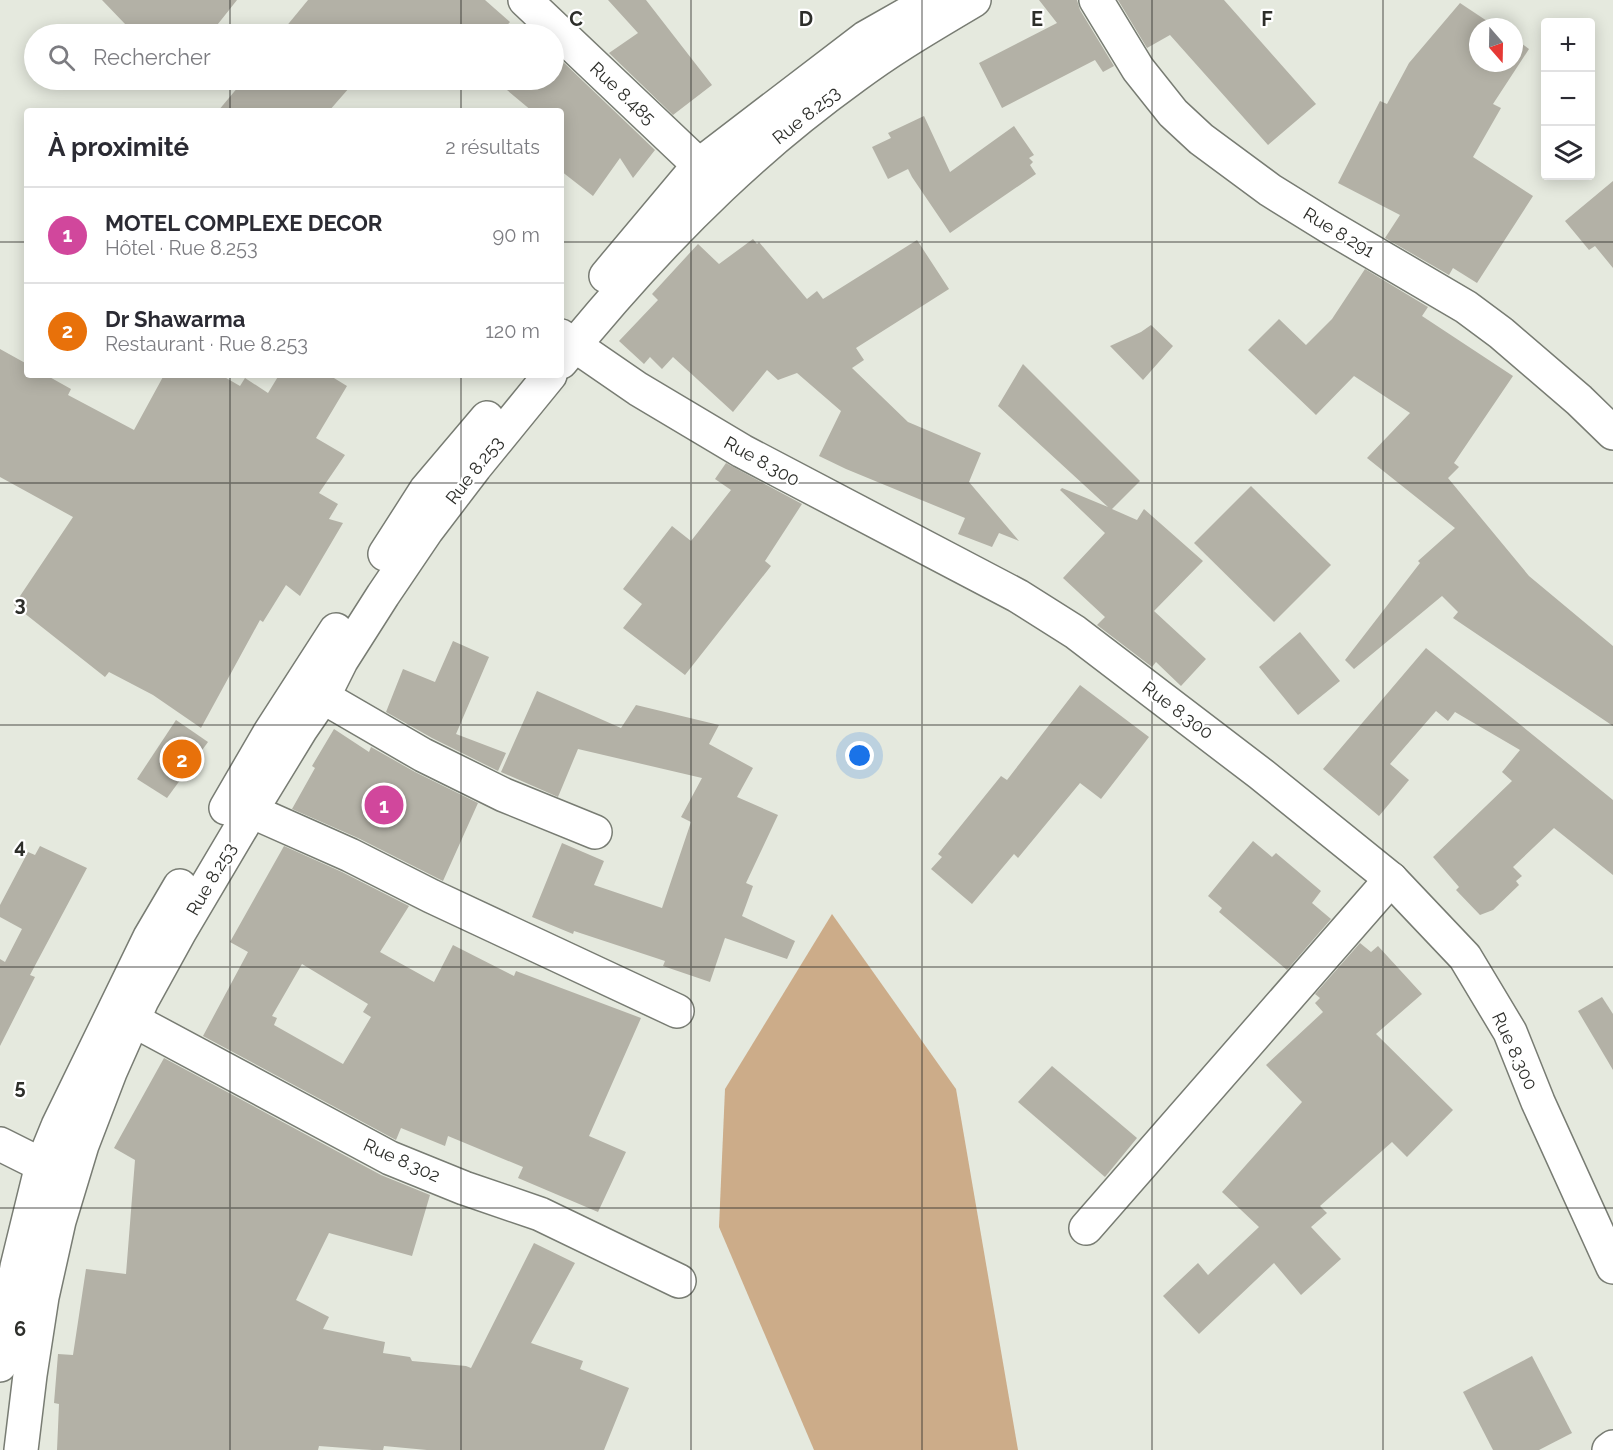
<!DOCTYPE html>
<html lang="fr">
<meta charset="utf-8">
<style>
:root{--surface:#fff;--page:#f2f2f3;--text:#2b2b33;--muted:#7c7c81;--line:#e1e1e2;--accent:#a52779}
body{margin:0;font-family:Raleway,sans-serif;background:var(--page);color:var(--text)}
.controls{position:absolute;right:18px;top:18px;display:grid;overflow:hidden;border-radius:6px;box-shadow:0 3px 15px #0003}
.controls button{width:54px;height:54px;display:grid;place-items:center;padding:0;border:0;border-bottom:2px solid var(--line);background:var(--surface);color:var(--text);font:30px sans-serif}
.compass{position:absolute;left:1469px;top:18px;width:54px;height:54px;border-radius:50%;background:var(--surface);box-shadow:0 3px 15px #0003;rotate:160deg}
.you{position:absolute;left:860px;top:756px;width:21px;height:21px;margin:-15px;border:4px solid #fff;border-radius:50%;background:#1a73e8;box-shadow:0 0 0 9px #1a73e833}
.badge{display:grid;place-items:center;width:39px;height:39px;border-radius:50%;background:var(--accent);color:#fff;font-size:20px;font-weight:700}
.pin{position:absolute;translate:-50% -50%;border:3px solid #fff;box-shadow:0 2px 6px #0006}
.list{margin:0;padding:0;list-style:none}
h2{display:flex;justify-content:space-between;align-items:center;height:78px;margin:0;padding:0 24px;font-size:26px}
h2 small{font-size:20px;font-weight:400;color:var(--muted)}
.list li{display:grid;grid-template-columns:39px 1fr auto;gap:18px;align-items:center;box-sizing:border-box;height:96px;padding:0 24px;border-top:2px solid var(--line)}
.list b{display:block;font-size:22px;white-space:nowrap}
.list p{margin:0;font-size:20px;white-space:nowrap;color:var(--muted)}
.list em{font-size:20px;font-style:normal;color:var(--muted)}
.icon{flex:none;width:33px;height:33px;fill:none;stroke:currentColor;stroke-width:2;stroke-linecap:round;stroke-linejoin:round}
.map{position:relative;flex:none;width:1613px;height:1450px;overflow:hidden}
.search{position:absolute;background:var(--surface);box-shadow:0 3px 15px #0003;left:24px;top:24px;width:540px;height:66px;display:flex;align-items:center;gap:15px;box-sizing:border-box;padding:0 21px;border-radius:33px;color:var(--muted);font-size:22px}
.panel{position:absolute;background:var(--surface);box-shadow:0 3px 15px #0003;left:24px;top:108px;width:540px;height:270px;border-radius:6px}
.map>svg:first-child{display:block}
</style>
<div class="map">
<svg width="1613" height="1450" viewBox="0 0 1613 1450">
<rect width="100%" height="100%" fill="#e5e9de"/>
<!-- forest -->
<path fill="#ccac89" d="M832,914l124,175 62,361h-204l-95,-223 6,-138z"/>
<!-- building -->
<g fill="#b3b1a6" fill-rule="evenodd">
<path d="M102,0h135l-27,34h-81l-7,-5 4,-4z"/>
<path d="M308,0h177l25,22 -11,12h-219z"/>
<path d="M608,0h38l66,85 -39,30 -64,-62 29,-20z"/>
<path d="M1039,0h38l3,10 34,56 -11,6 -8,-12 -93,48 -23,-45 78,-40z"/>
<path d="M1118,0h106l92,104 -48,41 -98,-110 -23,13z"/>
<path d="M1460,3l36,24h-18v36h36v-25l15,11 -36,55 8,4 -28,49 60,39 -56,87 -24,-15 -4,7 -64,-37 15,-23 -62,-32 42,-82 7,3 22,-41z"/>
<path d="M560,59l95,91 -22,28 -13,-20 -27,38 -32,-25v-60h-29l-37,-31h59v-13z"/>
<path d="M244,80h112l-27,31h-111z"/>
<path d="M924,116l26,56 64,-46 20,29 -5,3 4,4 -3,3 6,9 -86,59 -38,-56 -4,-8 -20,10 -16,-32 19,-9 -3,-5z"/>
<path d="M1613,181v87l-18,-22 -6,4 -24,-29z"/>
<path d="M753,239l4,5 2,-2 48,57 10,-8 6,8 94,-59 32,49 -93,59 8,12 -12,8 56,54 73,31 -12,29 50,59 -20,-8 -7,14 -34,-13 7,-16 -119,-49 -27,-13 22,-45 -44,-38 -19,7 -11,-10 -34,42 -60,-55 -11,12 -12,-12 -6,7 -25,-23 39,-41 -6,-6 46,-50 21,20z"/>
<path d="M1365,269l63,38 -6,9 91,60 -59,87 5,4 -11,11 81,98 84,70v80l-160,-108 5,-6 -16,-16 -88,73 -9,-9 75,-97 -2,-2 37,-33 -88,-70 43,-45 -56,-37 -38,39 -68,-65 31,-31 27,26 26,-26z"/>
<path d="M1151,325l22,21 -30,34 -33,-34 31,-14z"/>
<path d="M0,349l27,15v11h19l25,14 -3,6 66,35 30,-55h57l19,11 5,-8 23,15 11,-18h50l18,11 -31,52 29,17 -26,38 19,11 -9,15 14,4 -43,73 -14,-11 -23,37 -3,-2 -59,108 -48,-33 -44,-23 -4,5 -91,-72 59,-88 -73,-40z"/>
<path d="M1023,364l117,117 -28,28 25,11 7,-11 59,52 -49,50 52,48 -25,27 -25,-24 -4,5 -55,-42 8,-8 -42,-39 42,-45 -45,-43 2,-2 46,19 -110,-101z"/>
<path d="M726,463l76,41 -37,57 6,5 -86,109 -62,-47 19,-24 -19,-15 49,-63 19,15 40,-51 -16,-11z"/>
<path d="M1251,486l80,79 -57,57 -80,-79z"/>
<path d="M1300,632l40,49 -42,34 -39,-48z"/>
<path d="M453,641l36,16 -33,77 50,19 -8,18 -66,-33 -46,-26 17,-43 32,13z"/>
<path d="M1426,648l187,152v75l-59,-47 -41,39 9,9 -6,5 3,4 -26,25 -13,5 -24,-25 3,-3 -26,-30 79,-76 -10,-9 18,-22 -65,-38 -7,9 -12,-10 -46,53 19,16 -30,36 -56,-47z"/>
<path d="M1080,685l69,52 -48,62 -21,-16 -62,75 -4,-4 -42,50 -41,-35 11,-12 -4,-3 63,-78 6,4z"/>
<path d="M537,691l84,37 15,-23 83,20 -10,19 44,24 -16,29 41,18 -32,68 7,3 -11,30 53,25 -8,18 -62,-21 -15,44 -47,-16 2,-5 -91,-30 -1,3 -41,-17 30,-74 42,18 -10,24 68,23 29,-86 -10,-5 21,-39 -124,-29 -20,48 -57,-25z"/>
<path d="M176,720l32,22 -41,56 -30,-19z"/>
<path d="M334,729l35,23 2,-5 44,25 63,31 -35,78 -85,-43 -66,-29 23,-41 -3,-2z"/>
<path d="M1253,841l19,16 4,-4 45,38 -9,12 19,16 -44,51 -68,-58 3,-4 -14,-12z"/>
<path d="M40,846l47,22 -57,107 5,2 -35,69v-87l5,3 17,-33 -22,-12v-12l28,-53 7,3z"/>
<path d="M284,846l58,26 67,34 -29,46 54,30 19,-37 61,31 2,-5 125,47 -52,118 37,16 -28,60 -80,-34 5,-11 -75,-31 -3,10 -44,-18 -5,12 -193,-104 45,-84 -18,-10zM302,964l66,40 -5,8 8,5 -28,47 -69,-39 3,-7 -5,-2z"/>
<path d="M1360,943l11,9 7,-6 44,48 -46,40 77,76 -46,47 -15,-15 -72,64 7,7 -16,14 30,32 -40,36 -27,-32 -75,71 -36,-38 35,-33 10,12 51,-48 -37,-35 80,-90 -36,-37 57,-53 -8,-9 5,-5 -5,-4z"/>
<path d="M1602,997l11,17v56l-35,-59z"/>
<path d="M164,1058l217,117 49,20 -18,61 -83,-23 -33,67 33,17 -6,12 62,13 -2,11 27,4 2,4 54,5 5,2 63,-125 41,20 -44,80 52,18 -3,8 49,19 -25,62h-177l-43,-4 -1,4h-11l-53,-4 -1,4h-261l2,-46 -5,-1 4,-49 15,1 13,-86 40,5 9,-114 -21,-12z"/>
<path d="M1052,1066l85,72 -32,39 -87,-75z"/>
<path d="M1532,1356l40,77 -33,17h-46l-30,-58z"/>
</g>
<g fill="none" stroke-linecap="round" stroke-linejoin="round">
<defs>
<g id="street">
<path d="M525,0l195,185"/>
<path d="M1096,0l42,69 35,44 28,26 69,51 58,36 138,81 35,26 78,67 34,33"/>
<path d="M561,336l77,53 104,62 276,145 57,36 186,142 130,105 74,78 45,75 28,70 75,165"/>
<path d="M323,697l100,58 81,40 91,37"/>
<path d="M251,811l99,44 81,41 246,115"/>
<path d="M133,1020l257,138 74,30 76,26 139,67"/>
<path d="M0,1144l42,21"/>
<path d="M1086,1228l305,-349"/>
<path d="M1609,1450l4,-3"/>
</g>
<g id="highway">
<path d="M606,276l93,-111 166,-127 67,-38"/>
<path d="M561,362c50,-62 103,-121 160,-175 42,-40 87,-77 134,-111 37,-28 79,-52 119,-76"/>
<path d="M385,554l41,-64 61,-72"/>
<path d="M226,808l43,-74 67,-104"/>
<path d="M0,1365l17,-98 25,-102 16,-39 92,-189 30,-51"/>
<path d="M21,1450l9,-75 12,-78 17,-76 23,-76 28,-73 32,-72 38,-69 80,-135 41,-67 22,-32 18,-36 42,-66 44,-65 48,-63 75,-92"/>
</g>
</defs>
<!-- street casing -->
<use href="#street" stroke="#787c73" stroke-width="36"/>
<!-- highway casing -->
<use href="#highway" stroke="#787c73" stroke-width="36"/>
<!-- street -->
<use href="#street" stroke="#fff" stroke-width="33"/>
<!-- highway -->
<use href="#highway" stroke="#fff" stroke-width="33"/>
</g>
<!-- grid -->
<path fill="none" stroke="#2d2e2a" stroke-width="1.5" stroke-opacity="0.55" d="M230,0v34M461,0v34M691,0v1450M922,0v1450M1152,0v1450M1383,0v1450M230,80v31M461,80v31M0,242h27M561,242h1052M230,375v1075M461,375v1075M0,483h1613M0,725h1613M0,967h1613M0,1208h1613"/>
<g text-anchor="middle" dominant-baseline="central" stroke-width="4.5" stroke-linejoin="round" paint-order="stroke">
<!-- street labels -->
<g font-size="18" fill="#2d2e2a" stroke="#fff">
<text transform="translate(623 93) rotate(43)">Rue 8.485</text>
<text transform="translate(806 115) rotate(-39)">Rue 8.253</text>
<text transform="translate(1339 232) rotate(31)">Rue 8.291</text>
<text transform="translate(762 461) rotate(29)">Rue 8.300</text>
<text transform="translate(474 470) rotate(-52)">Rue 8.253</text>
<text transform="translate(1178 710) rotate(37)">Rue 8.300</text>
<text transform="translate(211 879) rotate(-60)">Rue 8.253</text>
<text transform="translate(1515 1051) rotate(65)">Rue 8.300</text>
<text transform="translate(402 1160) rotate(24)">Rue 8.302</text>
</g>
</g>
<g font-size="20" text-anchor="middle" font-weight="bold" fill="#2d2e2a" stroke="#fff" stroke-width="4.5" stroke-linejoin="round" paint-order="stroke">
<text x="576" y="26">C</text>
<text x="806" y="26">D</text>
<text x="1037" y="26">E</text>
<text x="1267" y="26">F</text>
<text x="20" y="611">3</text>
<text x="20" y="853">4</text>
<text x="20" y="1094">5</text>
<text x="20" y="1336">6</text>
</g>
</svg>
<div class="controls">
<button>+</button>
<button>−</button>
<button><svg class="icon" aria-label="layers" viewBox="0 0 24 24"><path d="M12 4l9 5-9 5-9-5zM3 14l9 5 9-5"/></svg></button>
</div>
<svg class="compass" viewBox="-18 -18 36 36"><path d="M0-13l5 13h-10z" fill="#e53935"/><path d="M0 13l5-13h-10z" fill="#7c7c81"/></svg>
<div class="you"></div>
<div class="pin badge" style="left:384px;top:805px;background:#d1479c">1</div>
<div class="pin badge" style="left:182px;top:759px;background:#e8710a">2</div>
<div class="search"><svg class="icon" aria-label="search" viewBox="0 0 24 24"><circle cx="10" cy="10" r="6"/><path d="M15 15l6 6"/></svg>Rechercher</div>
<section class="panel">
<h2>À proximité<small>2 résultats</small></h2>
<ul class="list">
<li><span class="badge" style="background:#d1479c">1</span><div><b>MOTEL COMPLEXE DECOR</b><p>Hôtel · Rue 8.253</p></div><em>90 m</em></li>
<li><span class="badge" style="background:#e8710a">2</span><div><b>Dr Shawarma</b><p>Restaurant · Rue 8.253</p></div><em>120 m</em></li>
</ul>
</section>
</div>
